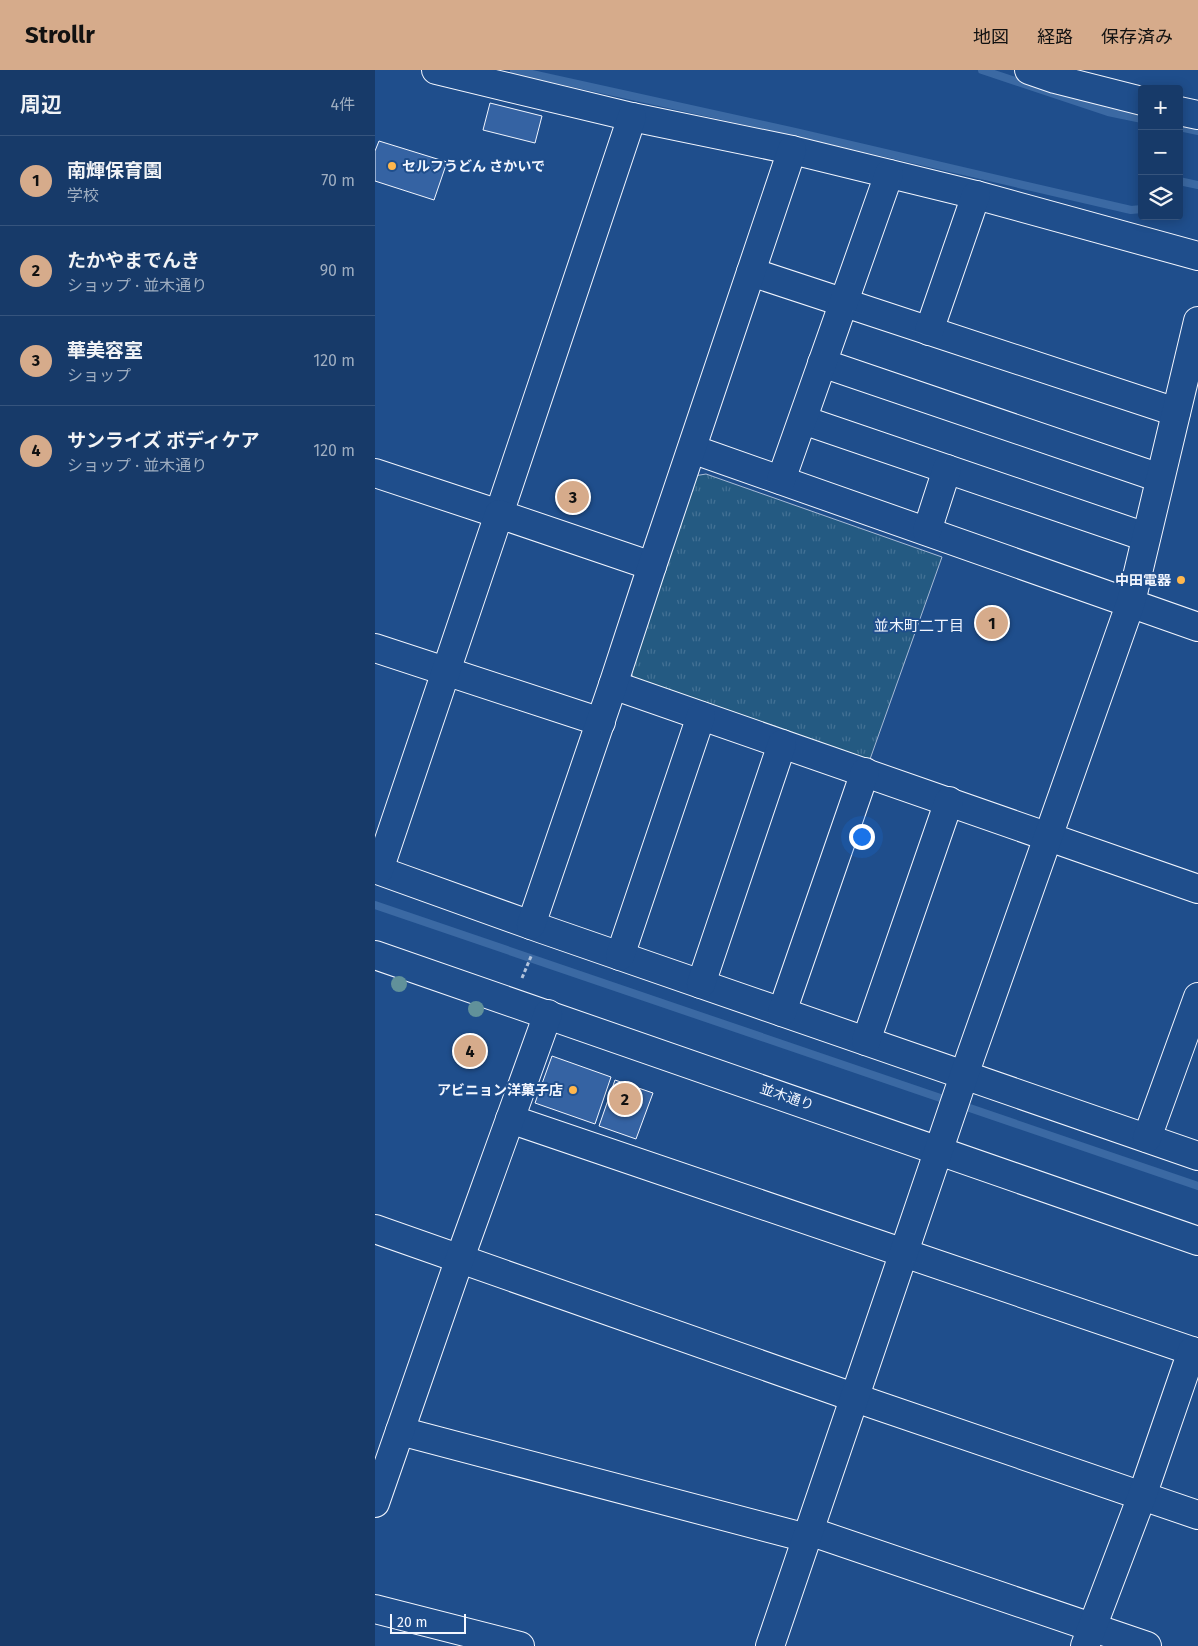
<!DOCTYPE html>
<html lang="ja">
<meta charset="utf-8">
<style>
:root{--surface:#173a69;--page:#20416f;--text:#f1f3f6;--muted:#9eadc0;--line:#36547d;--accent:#d6ab8b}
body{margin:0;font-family:"Fira Sans","Noto Sans JP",sans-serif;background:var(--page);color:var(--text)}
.controls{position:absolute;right:15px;top:15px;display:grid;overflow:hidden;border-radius:5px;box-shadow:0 2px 12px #0003}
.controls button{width:45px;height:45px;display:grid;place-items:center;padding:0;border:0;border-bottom:1px solid var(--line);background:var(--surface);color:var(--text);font:25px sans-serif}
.scale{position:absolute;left:15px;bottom:12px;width:76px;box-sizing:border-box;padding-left:5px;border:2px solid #f2f6ff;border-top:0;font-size:14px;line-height:18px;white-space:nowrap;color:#f2f6ff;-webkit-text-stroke:4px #1f4e8c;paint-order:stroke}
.you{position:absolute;left:486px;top:766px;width:18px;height:18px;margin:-12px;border:4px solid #fff;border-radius:50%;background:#1a73e8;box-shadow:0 0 0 8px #1a73e833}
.badge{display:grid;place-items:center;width:32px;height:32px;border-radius:50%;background:var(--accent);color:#111;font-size:16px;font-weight:700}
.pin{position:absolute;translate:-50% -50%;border:2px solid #fff;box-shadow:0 1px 5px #0006}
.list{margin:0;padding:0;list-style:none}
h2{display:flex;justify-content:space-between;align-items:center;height:65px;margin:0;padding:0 20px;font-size:21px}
h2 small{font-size:16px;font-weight:400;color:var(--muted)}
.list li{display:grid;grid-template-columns:32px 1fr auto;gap:15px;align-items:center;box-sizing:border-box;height:90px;padding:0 20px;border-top:1px solid var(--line)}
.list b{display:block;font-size:19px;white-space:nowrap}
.list p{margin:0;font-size:16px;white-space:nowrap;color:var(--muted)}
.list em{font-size:16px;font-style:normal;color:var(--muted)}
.icon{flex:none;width:28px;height:28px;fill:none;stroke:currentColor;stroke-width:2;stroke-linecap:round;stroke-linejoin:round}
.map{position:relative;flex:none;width:823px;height:1576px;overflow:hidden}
header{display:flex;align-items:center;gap:30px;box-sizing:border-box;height:70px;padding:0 25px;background:var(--accent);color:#111}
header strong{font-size:24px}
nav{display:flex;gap:28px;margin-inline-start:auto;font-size:18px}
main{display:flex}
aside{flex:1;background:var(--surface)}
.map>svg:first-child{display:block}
</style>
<header>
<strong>Strollr</strong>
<nav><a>地図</a><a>経路</a><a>保存済み</a></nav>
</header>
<main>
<aside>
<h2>周辺<small>4件</small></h2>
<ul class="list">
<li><span class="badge">1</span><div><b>南輝保育園</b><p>学校</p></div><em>70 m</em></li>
<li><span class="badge">2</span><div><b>たかやまでんき</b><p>ショップ · 並木通り</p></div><em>90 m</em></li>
<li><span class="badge">3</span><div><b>華美容室</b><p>ショップ</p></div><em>120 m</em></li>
<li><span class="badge">4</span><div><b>サンライズ ボディケア</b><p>ショップ · 並木通り</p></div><em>120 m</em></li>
</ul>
</aside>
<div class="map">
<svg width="823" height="1576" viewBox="0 0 823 1576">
<defs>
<pattern id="park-tufts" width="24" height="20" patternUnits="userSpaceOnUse" patternTransform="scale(1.25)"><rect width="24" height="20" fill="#245a82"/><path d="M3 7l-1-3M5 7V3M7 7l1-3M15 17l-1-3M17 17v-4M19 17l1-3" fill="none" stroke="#447295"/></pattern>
</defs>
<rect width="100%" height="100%" fill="#1f4e8c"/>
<!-- park -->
<path fill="url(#park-tufts)" stroke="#a8bbd7" d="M331,404l236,83 -73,205 -236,-83 -3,-12 64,-191z"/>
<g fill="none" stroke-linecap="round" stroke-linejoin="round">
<!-- stream -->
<g stroke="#3b69a3" stroke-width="8">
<path d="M139,0l281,62 336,78 11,-1"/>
<path d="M607,0l126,42 34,7"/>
<path d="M804,57l19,4"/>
<path d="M804,111l19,4"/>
<path d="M0,835l823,281"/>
</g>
</g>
<!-- building -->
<g fill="#3563a3" stroke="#f2f6ff">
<path d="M115,33l52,13 -7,27 -52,-13z"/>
<path d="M4,71l68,21 -13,38 -59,-19v-30z"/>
<path d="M177,986l59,21 -16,47 -60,-21z"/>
<path d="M240,1010l38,13 -17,46 -37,-13z"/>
</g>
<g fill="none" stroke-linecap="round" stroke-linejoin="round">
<defs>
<g id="minor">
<path d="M61,0l196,47 160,33 184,45 222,61"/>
<path d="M654,0l26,9 87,22"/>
<path d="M804,41l19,4"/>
<path d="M376,202l425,140"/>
<path d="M554,261l47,-136"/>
<path d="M447,293l338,115"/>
<path d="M428,350l343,117"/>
<path d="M317,379l506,178"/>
<path d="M0,403l124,41 133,-397"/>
<path d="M406,410l108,-306"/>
<path d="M552,461l20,-62"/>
<path d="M0,578l226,74"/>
<path d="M238,615l585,204"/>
<path d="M0,799l167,60 656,227"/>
<path d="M4,800l120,-356 153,52"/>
<path d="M156,855l82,-240 39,-119 140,-416"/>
<path d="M0,885l823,286"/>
<path d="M245,886l81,-240"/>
<path d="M326,914l81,-240"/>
<path d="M407,942l83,-240"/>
<path d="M491,971l83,-240"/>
<path d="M135,1049l688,234"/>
<path d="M772,1068l51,-141"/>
<path d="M0,1159l498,175 325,111"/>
<path d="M25,1361l407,107"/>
<path d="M0,1433l85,-245 88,-244"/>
<path d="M434,1461l338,115"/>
<path d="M0,1539l145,37"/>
<path d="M395,1576l201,-591 160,-453 67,-281"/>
<path d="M710,1576l57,-150 50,-145"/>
</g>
</defs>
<!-- minor casing -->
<use href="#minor" stroke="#f2f6ff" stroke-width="30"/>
<!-- path -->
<path stroke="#b3c4dc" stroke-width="3" stroke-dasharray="4 2.5" stroke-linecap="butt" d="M147,908l10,-24"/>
<!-- minor -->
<use href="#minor" stroke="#1f4e8c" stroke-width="28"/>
</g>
<!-- trees -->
<g fill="#61919a">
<circle cx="24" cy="914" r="8"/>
<circle cx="101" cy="939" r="8"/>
</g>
<!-- markers -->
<g fill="#ffb74d" stroke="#1f4e8c" stroke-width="2">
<circle cx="17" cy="96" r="5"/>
<circle cx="806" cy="510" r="5"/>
<circle cx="198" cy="1020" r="5"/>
</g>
<g text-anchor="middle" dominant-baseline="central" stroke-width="4" stroke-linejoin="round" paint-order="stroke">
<!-- poi labels -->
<g font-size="14" font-weight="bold" fill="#f2f6ff" stroke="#1f4e8c" text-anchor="end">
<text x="27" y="96" text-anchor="start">セルフうどん さかいで</text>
<text x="796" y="510">中田電器</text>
<text x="188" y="1020">アビニョン洋菓子店</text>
</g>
<!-- street labels -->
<g font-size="14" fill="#f2f6ff" stroke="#1f4e8c">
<text transform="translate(412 1027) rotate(19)">並木通り</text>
</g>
<!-- neighbourhood labels -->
<g font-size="15" fill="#f2f6ff" stroke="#1f4e8c">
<text x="544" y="556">並木町二丁目</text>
</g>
</g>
</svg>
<div class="controls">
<button>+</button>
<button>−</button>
<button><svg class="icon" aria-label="layers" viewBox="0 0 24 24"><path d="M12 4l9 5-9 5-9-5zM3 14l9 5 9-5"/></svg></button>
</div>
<div class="scale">20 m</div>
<div class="you"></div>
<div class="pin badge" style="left:617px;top:553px">1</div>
<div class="pin badge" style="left:250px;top:1029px">2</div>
<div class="pin badge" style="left:198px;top:427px">3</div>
<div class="pin badge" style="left:95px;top:981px">4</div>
</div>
</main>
